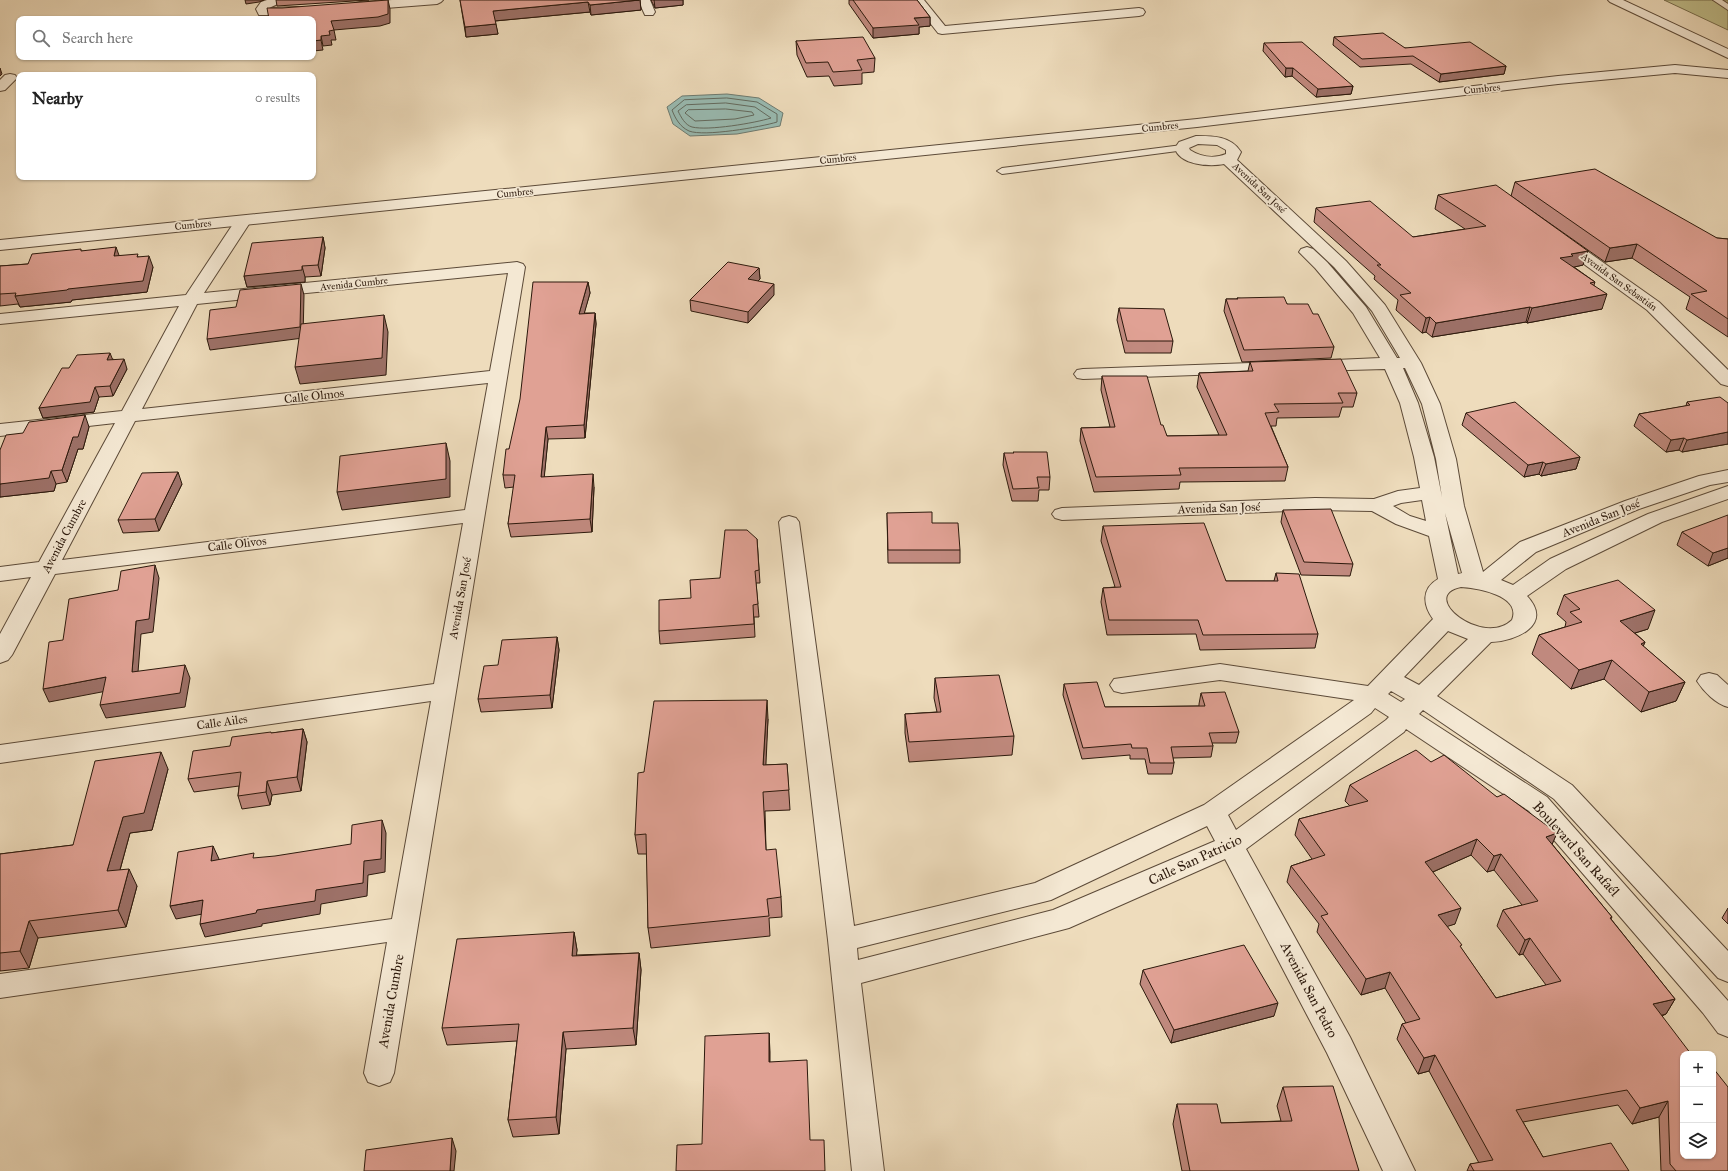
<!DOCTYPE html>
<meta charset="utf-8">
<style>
:root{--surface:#fff;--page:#f2f2f2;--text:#222;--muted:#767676;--line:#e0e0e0}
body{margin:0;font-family:"IM FELL Great Primer",serif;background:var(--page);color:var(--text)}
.controls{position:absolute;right:12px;bottom:12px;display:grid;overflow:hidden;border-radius:8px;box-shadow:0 1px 3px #0004}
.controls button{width:36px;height:36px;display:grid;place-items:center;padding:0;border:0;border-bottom:1px solid var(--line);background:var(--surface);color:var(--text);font:20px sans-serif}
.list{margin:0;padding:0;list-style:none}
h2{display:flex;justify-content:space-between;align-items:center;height:52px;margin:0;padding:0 16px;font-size:17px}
h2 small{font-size:13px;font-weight:400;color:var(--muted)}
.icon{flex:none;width:22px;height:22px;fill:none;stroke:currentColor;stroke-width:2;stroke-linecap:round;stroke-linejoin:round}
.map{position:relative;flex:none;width:1728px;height:1171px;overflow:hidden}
.search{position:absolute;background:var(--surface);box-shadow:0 1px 3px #0004;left:16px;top:16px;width:300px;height:44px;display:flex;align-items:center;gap:10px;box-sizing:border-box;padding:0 14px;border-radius:8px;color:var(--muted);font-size:15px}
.panel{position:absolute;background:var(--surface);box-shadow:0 1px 3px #0004;left:16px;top:72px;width:300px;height:108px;border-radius:8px}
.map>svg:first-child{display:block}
</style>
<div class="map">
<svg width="1728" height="1171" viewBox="0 0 1728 1171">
<rect width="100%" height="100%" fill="#eedcbc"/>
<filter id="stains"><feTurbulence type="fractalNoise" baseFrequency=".005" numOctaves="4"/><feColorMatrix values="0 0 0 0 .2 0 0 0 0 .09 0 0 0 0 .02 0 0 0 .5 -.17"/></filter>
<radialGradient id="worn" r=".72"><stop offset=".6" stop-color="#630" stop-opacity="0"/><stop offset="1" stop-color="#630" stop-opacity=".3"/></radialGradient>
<!-- green -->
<path fill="#c0be8b" stroke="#766c4c" d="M1664,0h64v30z"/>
<!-- water -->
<path fill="#99bbb2" stroke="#6d7a70" d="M727,94l32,4 24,15 -3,13 -43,8 -47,2 -17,-12 -6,-17 15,-11z"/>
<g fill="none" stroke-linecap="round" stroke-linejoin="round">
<!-- shore -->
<g stroke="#626a5f" stroke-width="1">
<path d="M727,98l30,4 20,12v8c-16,5 -73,15 -88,9 -9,-4 -14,-13 -17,-21l12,-10z"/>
<path d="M726,103l29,4 16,11c-16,5 -63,13 -79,9 -7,-2 -11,-10 -14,-16l8,-6z"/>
<path d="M726,109l26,3 2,3 -19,4 -40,2 -10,-8 3,-3z"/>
</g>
<defs>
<g id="service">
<path d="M1713,0h9l6,4v6z"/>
<path d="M1182,145l5,3 -2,2 -183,24 -5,-3 5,-3z"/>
</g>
<g id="minor">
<path d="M267,0h17l-2,2 -13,6 29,-1 4,1 2,3 -2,3 -4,1h-39l-3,-6 5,-7z"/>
<path d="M392,0h51l-2,2 -4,2 -77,6 -4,-1 -2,-3 2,-3 4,-1z"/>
<path d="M638,0h12l5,12 -2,3h-8z"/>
<path d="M912,0h12l21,26 194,-18 4,1 2,3 -2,3 -4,1 -197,18 -4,-1z"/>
<path d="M10,74l5,1 2,3 -12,12 -5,1v-11l5,-5z"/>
<path d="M1196,136c17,0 35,0 45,16l-4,8 109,101 39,44 36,58 19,41 16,55 8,47 19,66 37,-30 105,-41 74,-25 29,-6v12l-18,3 -71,24 -103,43 -35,28 12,5 37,-26 98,-45 80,-28v13l-66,23 -96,47 -39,27c27,29 -11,45 -36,46l-54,54 135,89 156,166v31l-10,-4 -164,-179 -131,-89 -4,4 128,83 181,204v36l-10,-4 -15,-20 -174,-202 -123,-82 -2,3 -158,117 104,188 65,134h-32l-56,-118 -102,-194 -156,69 -208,55 23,188h-32l-24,-231 -49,-418 3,-4 7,-2 7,2 3,4 55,404 181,-43 169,-78 150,-105 -134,-20 -98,13 -8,-2 -4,-6 4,-6 106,-15 148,22 65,-67c-10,-14 -12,-30 5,-40l-9,-43 -33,-12 -24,-13 -57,-1 -253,10 -7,-2 -3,-4 3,-4 7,-2 253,-10 59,1 24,-8 22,-3 -6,-31 -14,-54 -15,-34 -72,2 -6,-1 -3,-4 3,-4 6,-1 67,-3 -27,-45 -38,-45 -16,-16 2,-3 6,-2 6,2 14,13 39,45 31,51h3l-28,-47 -38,-44 -110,-103c-14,3 -45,1 -49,-16l4,-6zM1198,144l19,1 9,5v4c-12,5 -25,3 -36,-4l-1,-2zM1403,368h2l17,36 14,55 6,38 -8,-40 -16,-54zM1422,500l4,21 -16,-5 -17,-10 8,-3zM1445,513l17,60 -4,1zM1461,587c15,1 61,8 51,33 -29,28 -95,-24 -51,-33zM1448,631l20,8 -49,46 -15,-8zM1391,691l14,8 -4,3 -13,-8zM1375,708l14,9 -3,3 -150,110 -8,-15 143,-102zM1207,826l8,15 -162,69 -195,50 -1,-12 194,-48z"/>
<path d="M243,216l6,2 2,3 -47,72 313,-31 6,2 2,3 -131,806 -4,9 -11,4 -11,-4 -4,-9 23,-131 -387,56v-24l392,-55 39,-218 -431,62v-18l434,-61 29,-161 -408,51 -43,81 -4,5 -8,3v-29l31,-57 -31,4v-14l39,-5 76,-139 -115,13v-12l122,-13 57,-105 -179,18v-10l186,-19 51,-77zM508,273l-18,98 -348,38 55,-105zM488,383l-23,127 -403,50 73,-139z"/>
<path d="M1561,235l6,2 92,65 69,68v16l-7,-2 -74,-74 -92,-67 -2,-3 2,-3z"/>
<path d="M1279,362l6,1 3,4 -3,4 -6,1 -196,7 -6,-1 -3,-4 3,-4 6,-1z"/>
<path d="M1709,673l8,2 11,10v22c-12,-3 -24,-15 -31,-26l4,-6z"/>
</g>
<g id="tertiary">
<path d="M1608,0h15l105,49v9l-118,-56z"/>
<path d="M1675,65l53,5v8l-53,-5 -117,11 -361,43 -1197,123v-10l1197,-121 361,-43z"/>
</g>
</defs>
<!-- service casing -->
<use href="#service" stroke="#5c4a38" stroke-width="2"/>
<!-- minor casing -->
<use href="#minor" stroke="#5c4a38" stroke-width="2"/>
<!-- tertiary casing -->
<use href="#tertiary" stroke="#5c4a38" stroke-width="2"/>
<!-- service -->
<use href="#service" fill="#f4e8d3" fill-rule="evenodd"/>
<!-- minor -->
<use href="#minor" fill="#f4e8d3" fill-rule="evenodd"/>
<!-- tertiary -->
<use href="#tertiary" fill="#f4e8d3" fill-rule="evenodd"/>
</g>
<!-- wall -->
<g fill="#c18a7f" stroke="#2c190c" fill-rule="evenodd">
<path d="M276,0h93l-92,6z"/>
<path d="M460,0h180l1,10 -50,5 -1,-3 -95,9 3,13 -32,3z"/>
<path d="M651,0h32v5l-28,3z"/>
<path d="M849,0h68l13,17v9l-11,1v7l-46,4 -24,-34z"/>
<path d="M1334,37l71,11 101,18 -2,8 -65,8 -28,-18 -51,3 -27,-22z"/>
<path d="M796,41l79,17 -1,14 -12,1v11l-28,2 -5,-10 -22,1 -10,-22z"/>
<path d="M1264,43l89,43 -2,8 -35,3 -24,-21 -7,1 -22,-26z"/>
<path d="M1515,182l202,56 11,1v98l-42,-28 4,-12 -58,-39 -27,4 -94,-66z"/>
<path d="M1438,195l150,56 -5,14 -9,2 21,15 -1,3 8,24 -75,14 -1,-1 -94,15 -6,-5 -4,1 -26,-23 2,-10 -24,-21 1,-3 -61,-54 2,-14 97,29 52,-8 -30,-20z"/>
<path d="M323,237l2,11 -4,28 -16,1v5l-58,5 -3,-11z"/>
<path d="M82,251l37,5 20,1 14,10 -6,25 -75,8 -1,2 -51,5 -2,-3 -18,2v-40l28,-2z"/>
<path d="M759,268l1,11 -2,2 16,14 -26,28 -57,-12 -1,-11z"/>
<path d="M588,282l2,11 -6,20h11l1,11 -11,114 -37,1 -4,38 50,10 -2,45 -81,5 -3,-13 6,-37 -9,1 -2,-13 6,-26z"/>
<path d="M1237,298l50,6 26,10 21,33 -3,11 -89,4 -18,-51 2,-12h11z"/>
<path d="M1119,308l54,33 -2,12h-46l-8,-33z"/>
<path d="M113,359l14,10 -14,27 -14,1 -5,15 -51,6 -4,-10 30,-40z"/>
<path d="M1250,362l107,31 -4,14h-11l-3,10 -62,1 -1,8h-5l17,41 -3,14 -105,1 -1,7 -85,3 -14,-51 1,-13 29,-1 -9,-37 1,-14 59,49 6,11 52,-1 -22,-48 2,-14 49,-2z"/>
<path d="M1687,402l41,1v41l-46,8 -3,-2 -13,2 -32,-26 5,-12 47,-8z"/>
<path d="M1466,413l114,44 -4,12 -35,7 -2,-2 -15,3 -62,-52z"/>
<path d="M89,427l-6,22h-5l-11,33 -11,2 -2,7 -54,6z"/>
<path d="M1004,453l46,24 -1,13h-10l-1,11h-26l-9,-36z"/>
<path d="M182,484l-23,47 -36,2 -5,-13z"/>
<path d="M1283,510l70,54 -3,12 -49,-1 -20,-53z"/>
<path d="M887,513l45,10 28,27v13h-72z"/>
<path d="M1103,526l123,55h48l2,-8 42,61 -3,14 -115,2 -4,-16 -89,1 -6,-33 2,-14 12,-1 -14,-46z"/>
<path d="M1682,532l46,26 -20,8 -31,-21z"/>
<path d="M757,539l3,44h-4l3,34h-5l1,20 -95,7 -1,-13 32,-33 29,-20z"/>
<path d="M1564,595l84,34 -13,4 10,9 -2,4 42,36 -9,19 -35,11 -37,-33 -33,10 -39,-35 7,-19 26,-8 1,-5 -9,-8z"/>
<path d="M557,637l2,13 -7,58 -71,4 -3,-13z"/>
<path d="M935,678l79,58 -2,19 -103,7 -4,-29v-19l32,-2 -3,-14z"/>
<path d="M1064,684l41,23 94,-1v-2l2,-11 38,39 -3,11h-24l1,3 -2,11 -38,1 1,5 -2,11h-24l-3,-15h-15v-4l-48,4 -19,-64z"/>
<path d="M768,719l-3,46 22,-1 3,46 -25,1 1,39 15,47 1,20 -13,1 1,18 -119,12 -3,-20 -1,-74h-9l-3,-19 9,-63z"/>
<path d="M303,729l4,13 -6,49 -29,4 -2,10 -28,4 -4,-13 1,-10 -45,6 -6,-13 42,-33 42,-13z"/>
<path d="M1431,762l66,35 60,36 -5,11 60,73 -1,2 64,80 -9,15 -4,2 66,155h-67l-2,-54 -27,7 -14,-19 -95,17 20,35 86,14h-162l3,-7 9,-1 -50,-92 -11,3 -21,-35 5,-15 4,-1 -21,-35 -24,7 -44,-63 2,-8 -32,-42 4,-16 21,-7 -17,-24 4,-16 51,-13 -5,-5 5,-16zM1471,855l16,17 7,-2 28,35 -19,5 -6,16 22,29 4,-1 23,31 -50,13 -35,-50 -14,-22 8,-2 -22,-52z"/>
<path d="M168,769l-16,61 -22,3 -10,37 17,16 -11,41 -88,11 -9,30 -29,3v-117l73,-9z"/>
<path d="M1728,908v16l-6,-6z"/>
<path d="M574,932l3,18 -1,5 63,-2 2,17 -5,75 -70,4 -7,85 -46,3 -5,-17 9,-79 -70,4 -5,-17z"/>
<path d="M1143,970l131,46 -103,27 -31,-59z"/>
<path d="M1283,1087l76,84h-177l-9,-47 4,-20 44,19 60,-2 -4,-15z"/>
</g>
<!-- shaded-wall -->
<g fill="#9d7168" stroke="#2c190c">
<path d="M245,0h19l-5,2 -13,2z"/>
<path d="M388,0l2,9v14l-10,3 -46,4 2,10h-5l1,5 -9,1 -2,-10 8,-5 2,-10z"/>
<path d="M640,0l1,10 -50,5 -1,-10z"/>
<path d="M654,0h29v5l-28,3z"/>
<path d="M588,2l2,10 -96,9 -1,-10z"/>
<path d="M930,17v9l-11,1v7l-46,4v-10l41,-10z"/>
<path d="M496,24l2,10 -32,3 -1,-10z"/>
<path d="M321,40l2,10 -10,1v-10z"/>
<path d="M1506,66l-2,8 -65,8 2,-8z"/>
<path d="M0,68l2,6 -2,2z"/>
<path d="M1286,68h7l-1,8 -7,1z"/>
<path d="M1353,86l-2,8 -35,3 2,-8z"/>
<path d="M323,237l2,11 -4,28 -3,-11z"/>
<path d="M1637,244l-5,14 -27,4 5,-14z"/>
<path d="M116,247l4,11 -6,-2z"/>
<path d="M1588,251l-5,14 -13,3 -10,-10 11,-4z"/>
<path d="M149,256l4,11 -6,25 -75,8 -1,2 -51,5 -5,-11 53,-7z"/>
<path d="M302,266l3,11v5l-58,5 -3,-11z"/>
<path d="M759,268l1,11 -11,11 -1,-11z"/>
<path d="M588,282l2,11 -9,32 -2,-11z"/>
<path d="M301,284l3,11 -1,43 -93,12 -3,-11z"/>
<path d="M774,284v11l-26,28v-11z"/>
<path d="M1607,294l-5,15 -75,14 5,-15z"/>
<path d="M1530,307l-4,15 -94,15 4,-14z"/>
<path d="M595,313l1,11 -11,114 -1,-13z"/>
<path d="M384,315l4,17 -2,43 -86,9 -5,-17z"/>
<path d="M1430,317l-4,15 -4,1 4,-15z"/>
<path d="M110,353l4,10 -7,-3z"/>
<path d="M124,359l3,10 -14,27 -3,-10z"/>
<path d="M95,387l4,10 -5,15 -51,6 -4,-10z"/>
<path d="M85,415l4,12 -6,22h-5l-11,33 -5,-12 11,-33z"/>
<path d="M546,427l2,12 -5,51 -2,-13z"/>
<path d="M1728,432v12l-46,8 5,-12z"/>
<path d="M1684,438l-5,12 -13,2 5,-12z"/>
<path d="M446,443l4,18v36l-108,13 -5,-18z"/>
<path d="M1580,457l-4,12 -35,7 5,-12z"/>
<path d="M1543,462l-4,12 -15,3 4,-12z"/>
<path d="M51,471l5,13 -2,7 -54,6v-13z"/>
<path d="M178,472l4,12 -23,47 -4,-12z"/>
<path d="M593,474l1,13 -2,45 -2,-13z"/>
<path d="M1728,548v10l-20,8 5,-13z"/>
<path d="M155,565l4,13 -6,54 -12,2 -4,51 -5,-13 4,-51z"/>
<path d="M1655,610l-7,19 -36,11 8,-19z"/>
<path d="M557,637l2,13 -7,58 -2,-13z"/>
<path d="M1645,642l-8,19 4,-17z"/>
<path d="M1612,660l-8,19 -33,10 8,-19z"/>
<path d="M185,665l5,13 -5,29 -79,11 -6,-13z"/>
<path d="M106,677l6,13 -63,12 -6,-13z"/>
<path d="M1685,682l-9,19 -35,11 8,-20z"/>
<path d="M767,700l1,19 -3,66 -2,-20z"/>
<path d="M303,729l4,13 -6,49 -4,-14z"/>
<path d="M161,752l7,17 -16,61 -22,3 -15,55 -8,-17 16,-54z"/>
<path d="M267,781l5,14 -2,10 -4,-13z"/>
<path d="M382,820l4,13 -1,39 -17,3 -1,21 -46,8 -1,10 -58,10v2l-57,11 -5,-13 57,-14 59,-20 48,-29z"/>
<path d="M1557,833l-7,16 -4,-12z"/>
<path d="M1477,839l-6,16 -52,23 6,-16z"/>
<path d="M213,846l6,13 -2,15 -6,-13z"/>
<path d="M1501,854l-7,16 -7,2 7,-16z"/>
<path d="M129,869l8,17 -11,41 -8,-17z"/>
<path d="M203,900l5,13 -32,6 -6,-13z"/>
<path d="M1461,908l-6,16 -22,7 5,-16z"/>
<path d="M29,921l9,17 -9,30 -9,-17z"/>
<path d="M574,932l3,18 -2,23 -3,-17z"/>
<path d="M1530,938l-7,16 -4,1 6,-15z"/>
<path d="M639,953l2,17 -5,75 -3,-17z"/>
<path d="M1390,972l-5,16 -24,7 5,-16z"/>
<path d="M1675,999l-9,15 -21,6 8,-16z"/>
<path d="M1278,1003l-4,13 -103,27 3,-13z"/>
<path d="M563,1032l3,17 -7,85 -3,-17z"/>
<path d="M769,1033l1,19v30l-1,-20z"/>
<path d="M1435,1055l-6,16 -11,3 6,-16z"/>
<path d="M1668,1101l-9,16 -27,7 8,-16z"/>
<path d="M452,1138l4,13 -2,20h-4z"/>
</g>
<!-- building -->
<g fill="#e0a194" stroke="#2c190c" fill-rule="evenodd">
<path d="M388,0v14l-10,3 -47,4 3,9 -5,1 1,4 -9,1v4l-8,1v-22h-44l-2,-11h15z"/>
<path d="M460,0h179l-49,5 -2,-3 -95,9 3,13 -31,3z"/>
<path d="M853,0h64l13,17 -16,1 5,7 -46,3z"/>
<path d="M1383,33l22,15 65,-6 36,24 -65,8 -28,-18 -51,3 -28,-22z"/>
<path d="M863,37l12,21 -18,2 5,10 -29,2 -5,-10 -22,1 -10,-22z"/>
<path d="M1302,42l51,44 -35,3 -25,-21h-7l-22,-25z"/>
<path d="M1595,169l122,69 11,1v80l-37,-25 16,-3 -70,-47 -27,4 -95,-66z"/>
<path d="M1496,185l92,66 -17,3 2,2 -13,2 35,24 -5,1 17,11 -75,14 -2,-1 -94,16 -6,-6 -4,1 -26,-23 11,-2 -34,-28h4l-65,-57 54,-7 43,36 73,-11 -48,-31z"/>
<path d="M323,237l-5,28 -16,1v4l-58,6 8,-33z"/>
<path d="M116,247l-2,9 24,-2 -1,3 12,-1 -6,25 -75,8 -1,1 -52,6 1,-3 -16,1v-28l28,-2 4,-10 49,-5v2z"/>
<path d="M728,262l31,6 -11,11 26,5 -26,28 -58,-12z"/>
<path d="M533,282h55l-9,32 16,-1 -11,112 -38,2 -5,50 52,-3 -3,45 -82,5 7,-49h-12l3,-26h3l11,-50z"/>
<path d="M301,284l-1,43 -93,12 3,-29 26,-3 4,-17z"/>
<path d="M1284,297l3,7h21l5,10h5l16,33 -90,3 -18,-51h12l-1,-1z"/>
<path d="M1119,308l45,1 9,32h-46z"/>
<path d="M384,315l-2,43 -87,9 6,-43z"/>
<path d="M110,353l-3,7 17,-1 -14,27 -15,1 -5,15 -51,6 23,-40h7l8,-13z"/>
<path d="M1341,359l16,34h-19l5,10 -69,1 5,8 -14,1 23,54 -109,1 2,7 -85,2 -15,-49 34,-1 -13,-51h45l14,49h2l4,11 60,-1 -28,-62 54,-2 -3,-9z"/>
<path d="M1720,397l8,6v29l-41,8 -3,-2 -13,2 -32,-26 51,-9 -3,-3z"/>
<path d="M1515,402l65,55 -34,7 -3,-2 -15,3 -62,-52z"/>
<path d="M85,415l-7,22h-5l-11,33 -11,1 -2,7 -49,6v-34l6,-15 17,-2 6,-11z"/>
<path d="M446,443v36l-109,13 3,-36z"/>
<path d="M1013,452h34l3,25h-13l2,11 -26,1 -9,-36h10z"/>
<path d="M178,472l-23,47 -37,1 24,-47z"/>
<path d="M1331,509l22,55 -49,-2 -21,-52z"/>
<path d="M932,512v11h26l2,27h-72l-1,-37z"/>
<path d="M1728,515v33l-15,5 -31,-21z"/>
<path d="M1204,523l22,58h52l-2,-8 23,1 19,60 -115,1 -5,-15h-89l-6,-32 18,-1 -18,-61z"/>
<path d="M725,530h22l10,9 2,31 -4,1 3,33 -5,1 1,19 -95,7v-31l32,-2 -1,-18 30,-2z"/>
<path d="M155,565l-6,54 -13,2 -4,51 53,-7 -5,28 -80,12 6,-28 -63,12 6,-47 14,-2 6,-41 49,-9 3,-19z"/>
<path d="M1618,580l37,30 -35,11 25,21 -4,2 44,38 -36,10 -37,-32 -33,10 -40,-35 43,-13 -12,-10 10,-3 -16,-14z"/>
<path d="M557,637l-7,58 -72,4 6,-33 14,-1 4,-25z"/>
<path d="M999,675l15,61 -105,6 -4,-28 36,-2 -6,-34z"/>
<path d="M1097,682l8,25 100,-1 -4,-13 24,-1 14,40 -30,1 4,13 -42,1 3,16h-24l-3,-15h-15l-1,-4 -48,4 -19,-64z"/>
<path d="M767,700l-4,65 24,-1 2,26 -26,2 3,58 10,-1 5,48 -14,2 2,17 -121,12 -2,-94 -11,1 3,-62 6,-1 10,-71z"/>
<path d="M303,729l-6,48 -30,4 -1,11 -28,4 3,-24 -53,7 5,-28 37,-5 2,-9 39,-5v1z"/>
<path d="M1416,750l15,12 13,-7 53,42 7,-3 53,39 -11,4 66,80 -2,1 65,81 -22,5 38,50h-8v102h30v-88l15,19v84h-52l-6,-7 -2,-63 -28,7 -13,-18 -111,20 27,47 68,-14 18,28h-155l-4,-7 23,-4 -58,-105 -11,3 -22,-34 18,-5 -30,-47 -24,7 -45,-63 7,-2 -37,-48 34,-11 -26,-36 69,-18 -18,-16zM1477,839l17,17 7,-2 37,47 -35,9 22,30 5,-2 31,43 -65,17 -36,-52 2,-1 -24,-30 23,-7 -36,-46z"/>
<path d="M161,752l-17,61 -21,4 -16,54 22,-2 -11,41 -89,11 -9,30 -20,2v-99l73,-9 22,-84z"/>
<path d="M382,820l-1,39 -17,2 -1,22 -47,7 -1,11 -58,9 -1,3 -56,11 3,-24 -33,6 8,-54 35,-6 -2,15 43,-8 -1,5 22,-2 76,-12 1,-19z"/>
<path d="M574,932l-2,24 67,-3 -6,75 -70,4 -7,85 -48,3 11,-96 -77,4 15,-89z"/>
<path d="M1244,945l34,58 -104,27 -31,-60z"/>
<path d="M769,1033v29l38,-2 3,80h14l1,31h-149l1,-26 25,-1 3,-108z"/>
<path d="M1333,1086l26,85h-169l-13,-67h40l4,19 71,-2 -9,-34z"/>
<path d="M452,1138l-2,33h-86l2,-21z"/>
</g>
<g text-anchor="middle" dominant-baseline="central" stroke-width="3.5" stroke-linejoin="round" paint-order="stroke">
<!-- far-street labels -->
<g font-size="10" fill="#2c190c" stroke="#f4e8d3">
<text transform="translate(1482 89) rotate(-6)">Cumbres</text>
<text transform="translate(1160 127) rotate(-6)">Cumbres</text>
<text transform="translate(838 159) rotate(-6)">Cumbres</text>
<text transform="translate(1259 188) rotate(43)">Avenida San José</text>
<text transform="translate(515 193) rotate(-6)">Cumbres</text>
<text transform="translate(193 225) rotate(-6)">Cumbres</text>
<text transform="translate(1619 282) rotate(36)">Avenida San Sebastián</text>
<text transform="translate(354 284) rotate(-6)">Avenida Cumbre</text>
</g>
<!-- street labels -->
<g font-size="12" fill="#2c190c" stroke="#f4e8d3">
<text transform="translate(314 396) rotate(-6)">Calle Olmos</text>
<text transform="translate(1219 508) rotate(-2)">Avenida San José</text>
<text transform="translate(1601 518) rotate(-22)">Avenida San José</text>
<text transform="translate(64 536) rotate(-62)">Avenida Cumbre</text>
<text transform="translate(237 544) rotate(-7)">Calle Olivos</text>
<text transform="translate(460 598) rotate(-80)">Avenida San José</text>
<text transform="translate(222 722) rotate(-8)">Calle Ailes</text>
</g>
<!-- near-street labels -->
<g font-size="14" fill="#2c190c" stroke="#f4e8d3">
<text transform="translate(1576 849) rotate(48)">Boulevard San Rafaél</text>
<text transform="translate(1195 860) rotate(-25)">Calle San Patricio</text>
<text transform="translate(1309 990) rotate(62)">Avenida San Pedro</text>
<text transform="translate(391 1001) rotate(-80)">Avenida Cumbre</text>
</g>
</g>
<rect width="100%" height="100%" filter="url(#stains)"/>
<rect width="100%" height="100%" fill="url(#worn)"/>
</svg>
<div class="controls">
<button>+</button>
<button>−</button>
<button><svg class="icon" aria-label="layers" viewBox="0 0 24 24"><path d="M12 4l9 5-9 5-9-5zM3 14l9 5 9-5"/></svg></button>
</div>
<div class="search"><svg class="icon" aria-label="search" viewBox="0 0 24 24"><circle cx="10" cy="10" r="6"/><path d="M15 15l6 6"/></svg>Search here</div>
<section class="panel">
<h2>Nearby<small>0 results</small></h2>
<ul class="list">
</ul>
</section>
</div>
